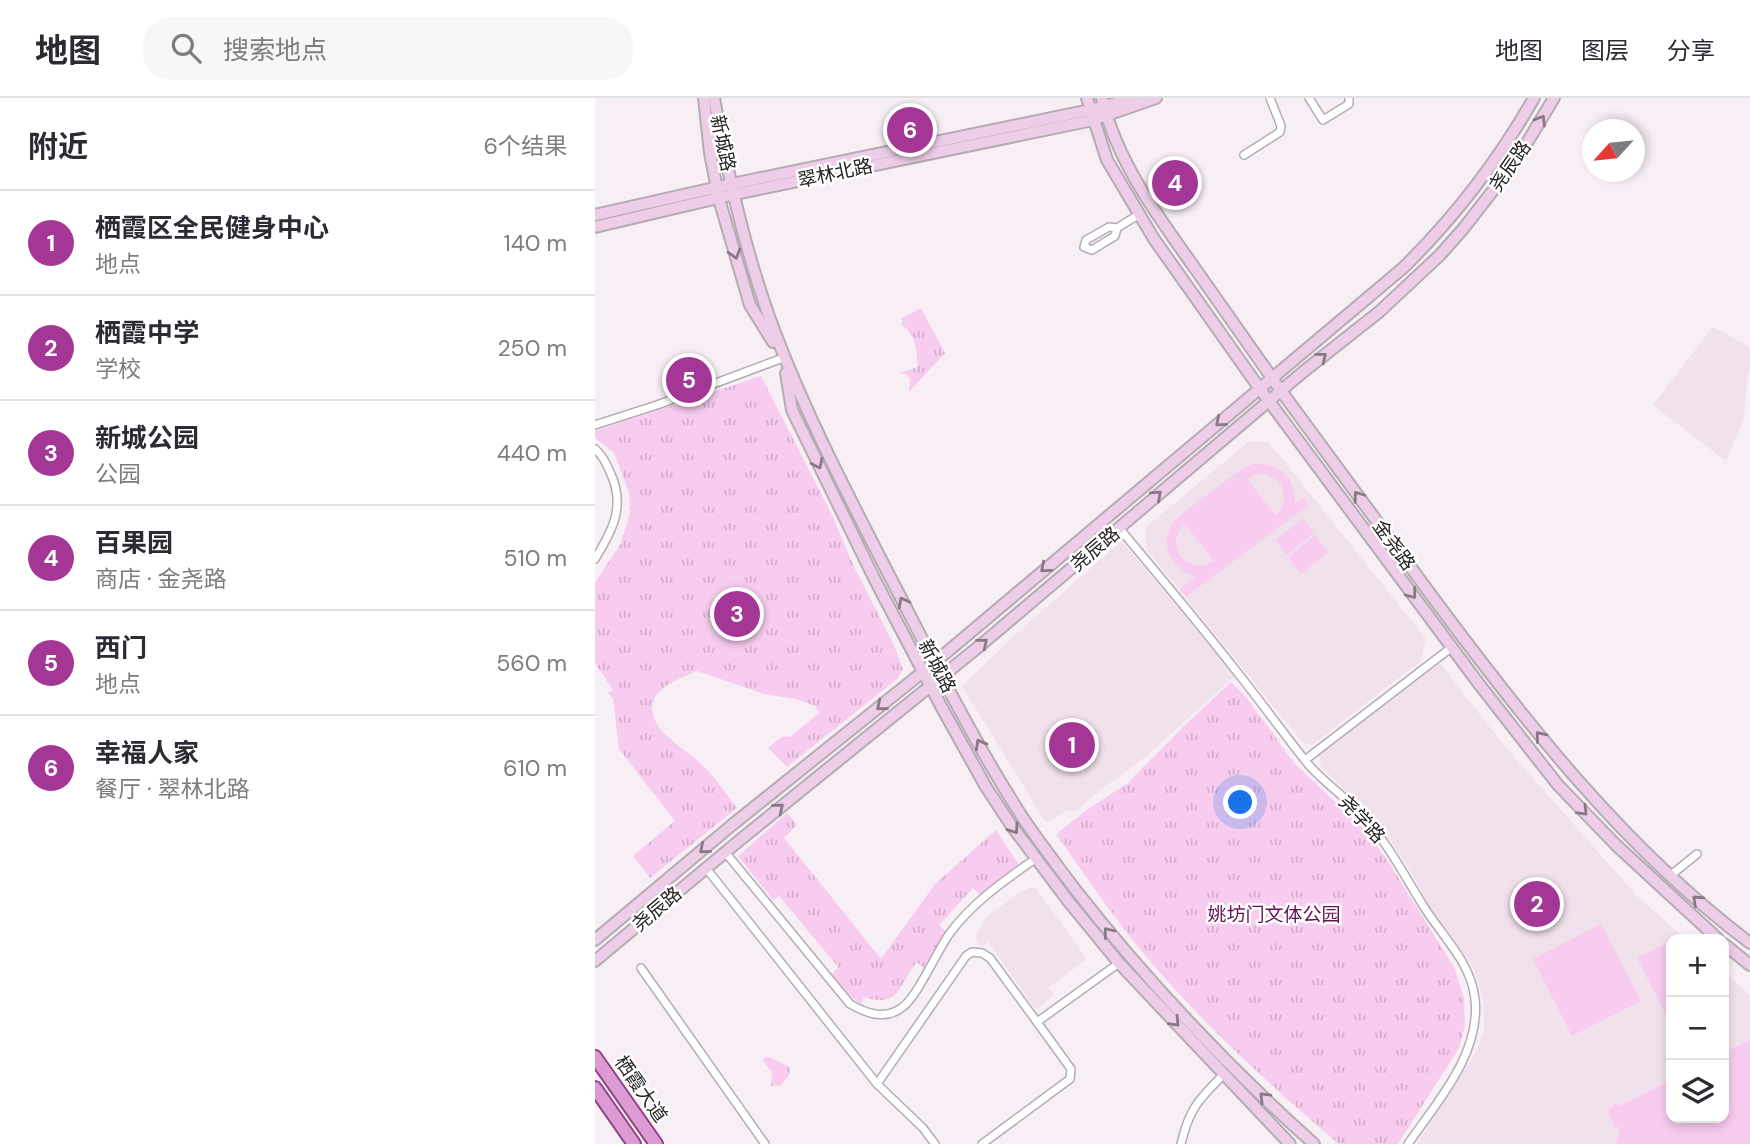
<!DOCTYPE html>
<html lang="zh">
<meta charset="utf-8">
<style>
:root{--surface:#fff;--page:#f7f7f7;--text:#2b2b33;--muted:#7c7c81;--line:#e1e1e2;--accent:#a43696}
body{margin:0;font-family:"DM Sans","Noto Sans SC",sans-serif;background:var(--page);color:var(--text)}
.controls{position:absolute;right:21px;bottom:21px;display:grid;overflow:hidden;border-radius:14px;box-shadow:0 4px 10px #0003}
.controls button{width:63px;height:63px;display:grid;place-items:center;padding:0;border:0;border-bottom:2px solid var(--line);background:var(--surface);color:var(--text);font:35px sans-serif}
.compass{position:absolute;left:987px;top:21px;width:63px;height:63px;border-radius:50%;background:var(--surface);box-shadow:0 4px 10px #0003;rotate:243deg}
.you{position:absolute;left:646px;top:705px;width:24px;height:24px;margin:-18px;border:5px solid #fff;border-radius:50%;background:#1a73e8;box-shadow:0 0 0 10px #1a73e833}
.badge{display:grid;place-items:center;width:46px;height:46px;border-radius:50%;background:var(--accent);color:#fff;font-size:23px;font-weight:700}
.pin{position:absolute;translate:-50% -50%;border:4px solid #fff;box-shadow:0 2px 7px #0006}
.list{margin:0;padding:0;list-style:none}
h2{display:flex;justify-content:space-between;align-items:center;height:91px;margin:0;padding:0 28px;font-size:30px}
h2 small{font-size:23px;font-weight:400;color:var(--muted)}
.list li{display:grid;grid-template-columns:46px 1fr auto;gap:21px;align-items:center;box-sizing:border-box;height:105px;padding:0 28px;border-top:2px solid var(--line)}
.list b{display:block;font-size:26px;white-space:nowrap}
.list p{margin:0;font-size:23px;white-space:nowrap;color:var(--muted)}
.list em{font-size:23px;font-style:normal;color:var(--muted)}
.icon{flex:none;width:38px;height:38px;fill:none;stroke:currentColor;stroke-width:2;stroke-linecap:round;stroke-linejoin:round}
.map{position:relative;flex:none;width:1155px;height:1046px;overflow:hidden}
header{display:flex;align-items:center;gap:42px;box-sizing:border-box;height:98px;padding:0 35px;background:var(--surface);border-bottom:2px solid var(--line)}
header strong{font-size:33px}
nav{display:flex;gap:38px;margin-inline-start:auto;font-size:24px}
.search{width:490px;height:63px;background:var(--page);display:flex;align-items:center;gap:18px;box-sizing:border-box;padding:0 24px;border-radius:28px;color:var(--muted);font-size:26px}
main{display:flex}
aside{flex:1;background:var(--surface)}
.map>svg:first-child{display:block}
</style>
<header>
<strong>地图</strong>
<div class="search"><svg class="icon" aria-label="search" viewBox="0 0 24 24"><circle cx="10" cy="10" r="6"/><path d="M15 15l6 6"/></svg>搜索地点</div>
<nav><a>地图</a><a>图层</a><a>分享</a></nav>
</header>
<main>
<aside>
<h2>附近<small>6个结果</small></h2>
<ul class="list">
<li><span class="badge">1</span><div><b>栖霞区全民健身中心</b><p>地点</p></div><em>140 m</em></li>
<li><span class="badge">2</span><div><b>栖霞中学</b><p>学校</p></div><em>250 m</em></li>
<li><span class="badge">3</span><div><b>新城公园</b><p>公园</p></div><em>440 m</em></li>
<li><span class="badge">4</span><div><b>百果园</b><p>商店 · 金尧路</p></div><em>510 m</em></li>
<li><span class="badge">5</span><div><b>西门</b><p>地点</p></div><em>560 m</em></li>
<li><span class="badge">6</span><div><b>幸福人家</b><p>餐厅 · 翠林北路</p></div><em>610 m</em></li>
</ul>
</aside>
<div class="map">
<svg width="1155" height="1046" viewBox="0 0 1155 1046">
<defs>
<pattern id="park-tufts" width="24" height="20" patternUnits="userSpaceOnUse" patternTransform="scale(1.75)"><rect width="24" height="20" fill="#f7ccee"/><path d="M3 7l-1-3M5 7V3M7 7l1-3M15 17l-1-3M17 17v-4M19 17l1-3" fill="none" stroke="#d4afcc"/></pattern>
</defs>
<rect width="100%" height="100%" fill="#f8eff6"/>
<!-- built -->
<g fill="#f1e1ed">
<path d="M1118,229l37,20v24l-3,7 -3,40 -18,43 -73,-56z"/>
<path d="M653,344h21l157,197 -5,22 -109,84 -10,-3 -156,-193v-22z"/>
<path d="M527,443l113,135 -97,87 -35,25 -27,23h-10l-20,12 -84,-137 55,-53z"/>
<path d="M845,565l62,80 136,154 48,42h-15v179h53v-146l26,23v149h-333l60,-93 7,-21 -1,-31 -9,-30 -42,-58 -19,-36 -35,-53 -57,-55 -2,-13z"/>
<path d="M437,789l5,3 50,69 -39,29 6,7 -18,15 -48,-68 -7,5 -6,-10 12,-21 32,-23z"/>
</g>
<!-- park -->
<g fill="url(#park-tufts)">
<path d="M326,210l24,45 -36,39 1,-13 -4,-5 -7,-1 19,-6c-2,-16 -1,-31 -16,-42v-7z"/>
<path d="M166,278l72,141 21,50 40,78 9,24 -6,10 -110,88 -19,-19 15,-12 7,1 29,-24 -4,-7 -19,-7 -32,-5 -67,-23c-23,10 -59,22 -39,55 8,12 30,26 41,36 15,13 26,31 38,46l-87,70 -17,-22 42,-35 -56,-72 -6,-50 -5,-6 5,-3 -18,-27v-80l26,-40 9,-30 -1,-20 -15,-40 -19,-15v-7z"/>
<path d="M636,584l15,15 49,67 71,67 21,29 67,107 10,31 1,27 -6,23 -61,96h-59c-78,-66 -155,-137 -218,-219 -22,-29 -43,-60 -65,-91l32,-25 40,-26 53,-54z"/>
<path d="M192,715l10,12 -13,13 97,121 54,-75 61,-54 23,35 -39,30 -7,-7 -34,37 7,7 -22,36 -7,-6c-18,22 -17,47 -53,35l-3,7 -10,-7 -20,-21 7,-9 -59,-71 -6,4 -35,-44z"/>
<path d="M174,959l21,10 -1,9 -8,9 -10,1 1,-14 -9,-11 1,-3z"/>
</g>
<!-- garden -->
<g fill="#f7ccee" fill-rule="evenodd">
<path d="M658,366c26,-3 42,14 42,39l8,-5 6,7 -122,91 -7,-7 15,-12c-23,-8 -38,-34 -21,-55 10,-12 26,-21 38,-31 13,-9 26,-21 41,-27zM662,376c24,-2 36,24 19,42l-29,-37zM590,426l29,37c-27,16 -52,-16 -29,-37z"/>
<path d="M708,421l11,14 -28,22 -11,-15z"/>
<path d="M720,437l13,17 -27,22 -13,-17z"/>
<path d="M1006,826l40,77 -69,35 -39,-77z"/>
<path d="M1072,845l4,9v73l-34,-67z"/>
<path d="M1155,942v104h-134l4,-18 -5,2 -7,-16 3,-5 6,-4 3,3 51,-26v38h53v-65z"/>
</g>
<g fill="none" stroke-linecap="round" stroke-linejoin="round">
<defs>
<g id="street">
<path d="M714,0l14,22 26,-16v-6"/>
<path d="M649,57l36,-23 1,-6 -11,-28"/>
<path d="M522,130l-2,8 -23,14 -8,-3 2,-7 23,-13 8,1 21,-13"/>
<path d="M93,260l10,31"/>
<path d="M0,327l62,-20 126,-47"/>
<path d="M0,351c8,7 11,14 15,23 16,33 3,58 -15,87"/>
<path d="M525,431c39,47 79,94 117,143 24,30 47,62 71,92 16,19 38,33 54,51 26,28 42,60 62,92 18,29 47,55 51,92 6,55 -38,103 -67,145"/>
<path d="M710,662l147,-113"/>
<path d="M130,754l125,152c16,9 33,16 50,5 17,-10 36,-57 50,-76 23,-31 54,-52 85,-74"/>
<path d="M111,770l171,216 46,44 12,16"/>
<path d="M1076,777l26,-21"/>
<path d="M46,870l124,176"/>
<path d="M282,986l89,-128 6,-4 10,1 8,5 47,64"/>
<path d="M387,1046l88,-65 1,-10 -34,-47 82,-59"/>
<path d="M586,1046c8,-35 18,-45 43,-70"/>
</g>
<g id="secondary">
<path d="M109,0l6,55 9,46 31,106 23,37"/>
<path d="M119,0c14,78 32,158 60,232 32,85 74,165 115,245 43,82 84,166 134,243 16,24 34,47 51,70 72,92 153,178 240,256"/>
<path d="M492,0l20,62 47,79 106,150 219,295 79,101 58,60 102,94"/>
<path d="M507,0c15,64 55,117 92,169 30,43 60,86 90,128 50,68 100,136 150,204 93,125 191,250 316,344"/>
<path d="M0,117l137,-31 358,-74 44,-12"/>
<path d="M0,129l140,-33 358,-74 63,-22"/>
<path d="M191,275l6,37 82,168 68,130 44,79 25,38 58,77 50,61 171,181"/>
<path d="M0,842l137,-115 202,-162 469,-395c52,-51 95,-107 131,-170"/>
<path d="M1129,846l26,21"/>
<path d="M0,863l145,-121 242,-196 321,-272 76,-60 61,-57 23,-26 53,-68 38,-63"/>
</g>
<g id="primary">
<path d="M0,959l61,87"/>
<path d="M0,990l39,56"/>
</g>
</defs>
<!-- street casing -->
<use href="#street" stroke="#b5acb3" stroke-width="10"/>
<!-- secondary casing -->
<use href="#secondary" stroke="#b5acb3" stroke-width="14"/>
<!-- primary casing -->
<use href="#primary" stroke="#8e4584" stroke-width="16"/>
<!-- street -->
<use href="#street" stroke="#fff" stroke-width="7"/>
<!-- secondary -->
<use href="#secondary" stroke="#eecde9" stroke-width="10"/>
<!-- primary -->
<use href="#primary" stroke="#dd9bd4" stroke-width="12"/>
</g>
<!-- one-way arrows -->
<defs><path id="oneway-chevron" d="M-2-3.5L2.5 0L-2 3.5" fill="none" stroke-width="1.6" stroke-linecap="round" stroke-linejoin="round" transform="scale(1.75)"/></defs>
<g stroke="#8a7886">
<use href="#oneway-chevron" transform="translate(946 22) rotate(-59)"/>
<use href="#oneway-chevron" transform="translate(140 156) rotate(74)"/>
<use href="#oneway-chevron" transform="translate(727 259) rotate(-38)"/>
<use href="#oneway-chevron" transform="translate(625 324) rotate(140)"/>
<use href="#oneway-chevron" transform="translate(223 366) rotate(64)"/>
<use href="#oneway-chevron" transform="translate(562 397) rotate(-42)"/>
<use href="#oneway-chevron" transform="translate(763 398) rotate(-126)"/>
<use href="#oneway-chevron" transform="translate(450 470) rotate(139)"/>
<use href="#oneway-chevron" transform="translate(817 496) rotate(53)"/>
<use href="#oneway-chevron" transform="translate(308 504) rotate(-117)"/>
<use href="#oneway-chevron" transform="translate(388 545) rotate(-39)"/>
<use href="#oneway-chevron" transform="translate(286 608) rotate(141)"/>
<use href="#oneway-chevron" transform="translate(945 638) rotate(-129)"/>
<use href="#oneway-chevron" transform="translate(385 646) rotate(-119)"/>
<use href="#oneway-chevron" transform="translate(184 710) rotate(-39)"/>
<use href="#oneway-chevron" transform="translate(988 713) rotate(46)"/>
<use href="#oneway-chevron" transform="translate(419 731) rotate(55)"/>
<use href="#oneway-chevron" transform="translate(109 751) rotate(140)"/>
<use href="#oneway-chevron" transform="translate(1102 802) rotate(-137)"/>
<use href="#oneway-chevron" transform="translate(513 834) rotate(-128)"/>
<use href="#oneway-chevron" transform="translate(580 924) rotate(47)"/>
<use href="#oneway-chevron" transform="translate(669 999) rotate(-135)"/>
</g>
<g text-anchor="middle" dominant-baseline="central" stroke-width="5" stroke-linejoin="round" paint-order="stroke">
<!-- street labels -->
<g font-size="19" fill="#252224" stroke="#fff">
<text transform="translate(128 45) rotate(78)">新城路</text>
<text transform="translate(915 68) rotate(-55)">尧辰路</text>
<text transform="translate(240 75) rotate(-12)">翠林北路</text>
<text transform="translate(799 447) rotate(54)">金尧路</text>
<text transform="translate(500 451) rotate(-40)">尧辰路</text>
<text transform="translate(342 568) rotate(62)">新城路</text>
<text transform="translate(767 721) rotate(47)">尧学路</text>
<text transform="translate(62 811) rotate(-40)">尧辰路</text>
<text transform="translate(46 991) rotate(55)">栖霞大道</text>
</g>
<!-- park labels -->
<g font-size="19" fill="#601356" stroke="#fff">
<text x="679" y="816">姚坊门文体公园</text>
</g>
</g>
</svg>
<div class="controls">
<button>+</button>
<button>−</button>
<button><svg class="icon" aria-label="layers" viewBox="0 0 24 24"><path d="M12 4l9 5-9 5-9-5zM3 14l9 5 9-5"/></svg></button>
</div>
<svg class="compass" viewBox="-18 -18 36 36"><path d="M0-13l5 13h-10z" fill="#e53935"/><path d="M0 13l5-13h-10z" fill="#7c7c81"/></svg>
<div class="you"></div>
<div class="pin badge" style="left:477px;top:647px">1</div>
<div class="pin badge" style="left:942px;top:806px">2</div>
<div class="pin badge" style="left:142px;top:516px">3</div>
<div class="pin badge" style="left:580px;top:85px">4</div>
<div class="pin badge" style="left:94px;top:282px">5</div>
<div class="pin badge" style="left:315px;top:32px">6</div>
</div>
</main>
